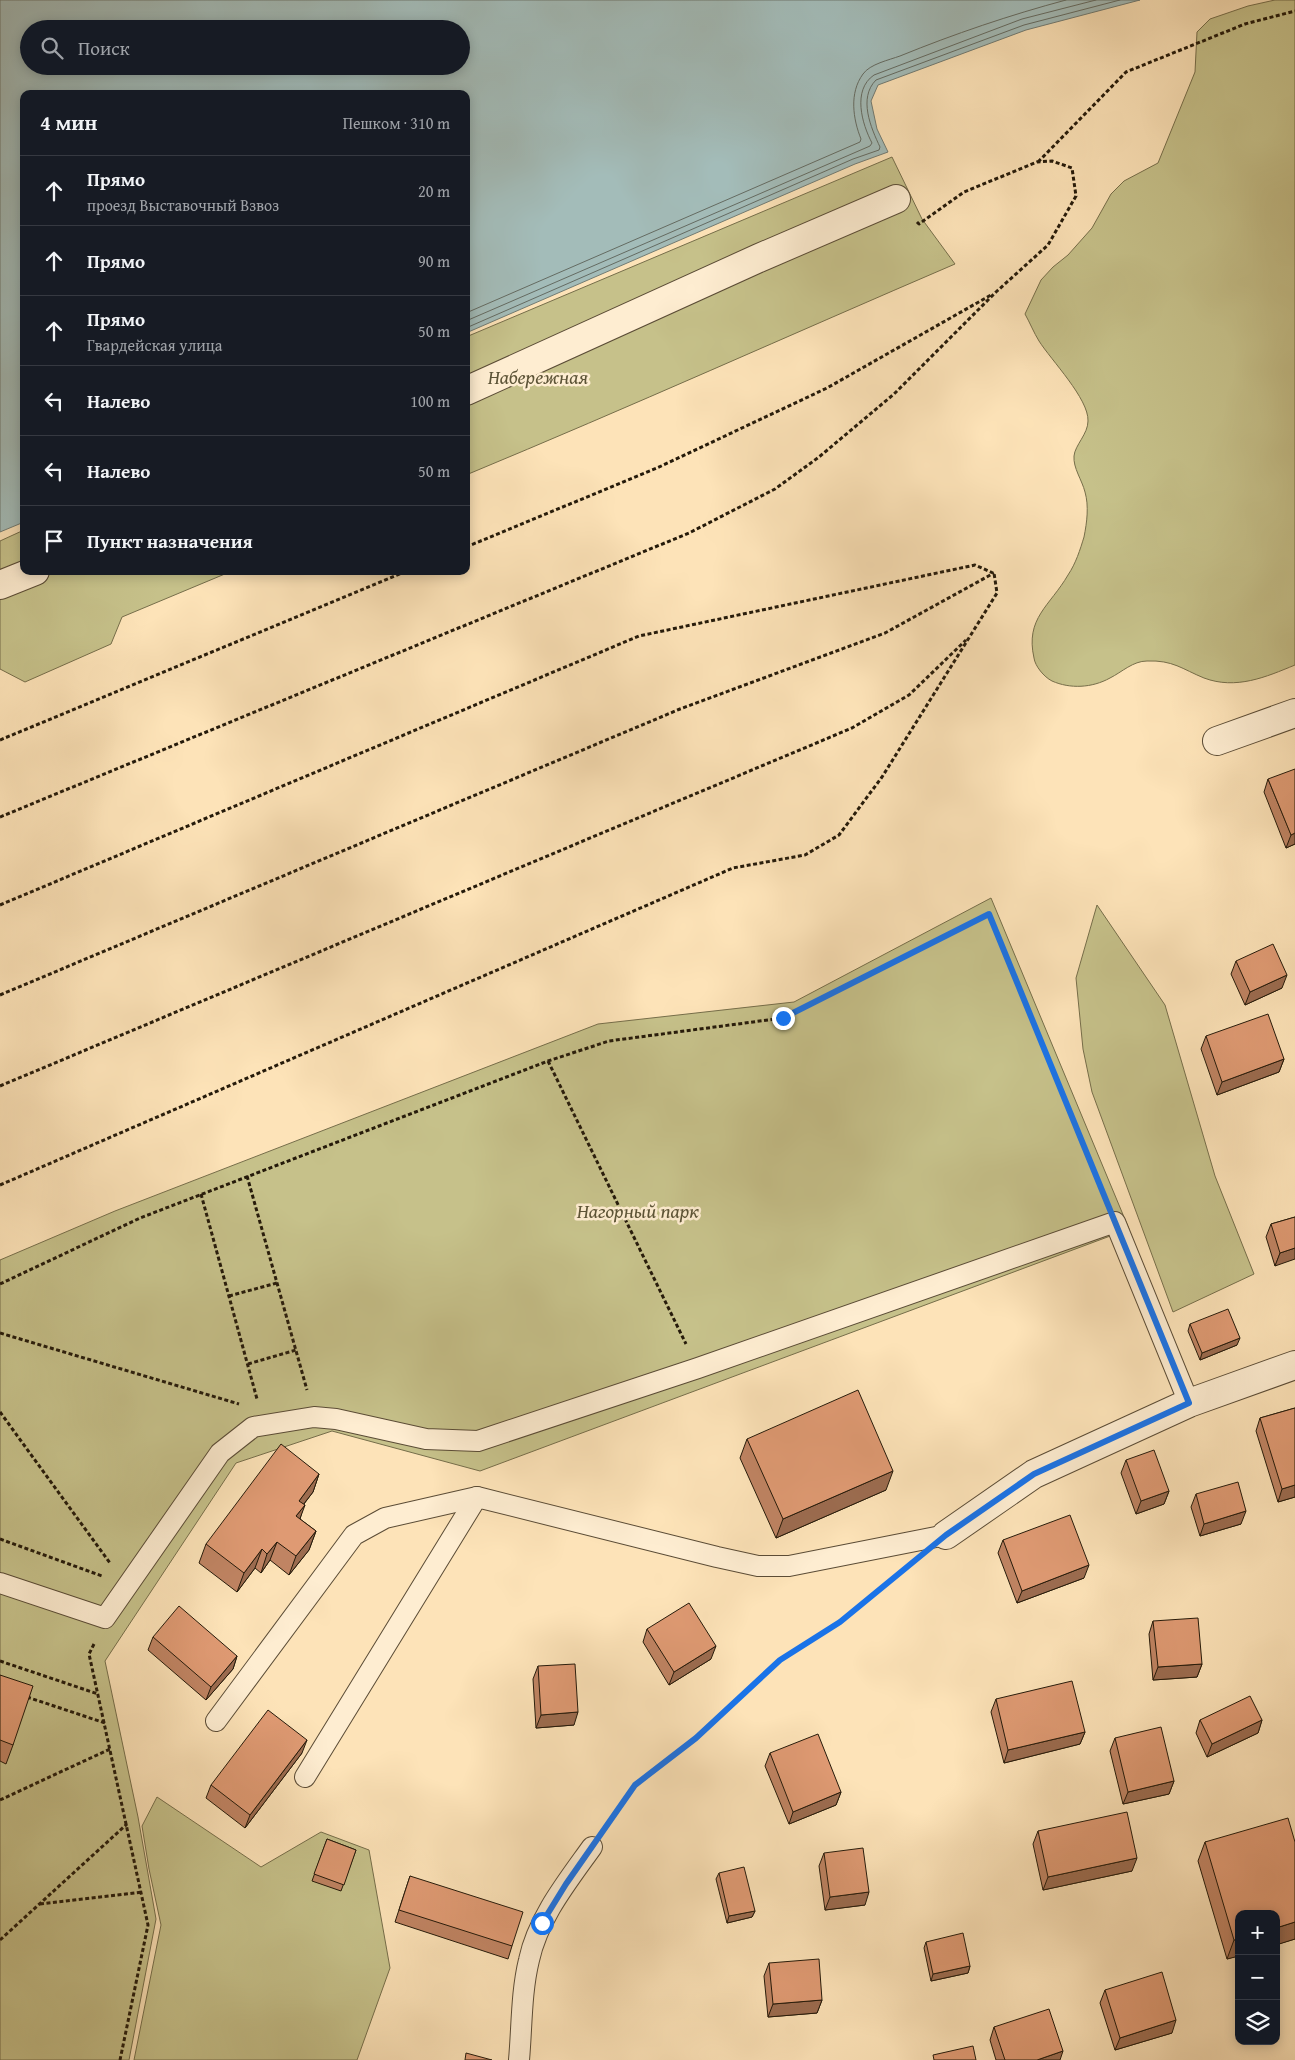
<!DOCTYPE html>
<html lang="ru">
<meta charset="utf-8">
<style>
:root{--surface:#171b24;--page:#20242c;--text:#f1f3f6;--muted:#9ea1a6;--line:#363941}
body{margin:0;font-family:"Gentium Book Plus",serif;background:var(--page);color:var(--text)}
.controls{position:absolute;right:15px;bottom:15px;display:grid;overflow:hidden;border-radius:10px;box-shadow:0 2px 12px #0003}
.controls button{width:45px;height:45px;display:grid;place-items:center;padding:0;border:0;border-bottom:1px solid var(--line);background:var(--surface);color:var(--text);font:25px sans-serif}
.stop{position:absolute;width:15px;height:15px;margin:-11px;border:4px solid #1a73e8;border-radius:50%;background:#fff}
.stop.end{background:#1a73e8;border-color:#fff;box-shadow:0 1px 5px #0008}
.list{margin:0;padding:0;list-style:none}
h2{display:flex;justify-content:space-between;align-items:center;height:65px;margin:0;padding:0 20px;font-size:21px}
h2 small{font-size:16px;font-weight:400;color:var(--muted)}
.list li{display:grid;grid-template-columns:32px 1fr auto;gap:15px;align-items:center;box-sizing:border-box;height:70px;padding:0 20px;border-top:1px solid var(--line)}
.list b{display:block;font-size:19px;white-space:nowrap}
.list p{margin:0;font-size:16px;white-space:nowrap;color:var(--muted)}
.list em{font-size:16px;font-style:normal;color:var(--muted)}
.icon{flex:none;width:28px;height:28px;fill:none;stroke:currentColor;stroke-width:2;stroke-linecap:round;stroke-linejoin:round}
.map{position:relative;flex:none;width:1295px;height:2060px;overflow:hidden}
.search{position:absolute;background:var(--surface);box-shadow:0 2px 12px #0003;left:20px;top:20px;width:450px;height:55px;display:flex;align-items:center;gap:12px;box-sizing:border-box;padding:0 18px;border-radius:28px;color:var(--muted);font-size:19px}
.panel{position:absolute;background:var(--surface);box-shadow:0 2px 12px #0003;left:20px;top:90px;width:450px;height:485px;border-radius:10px}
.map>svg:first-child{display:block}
</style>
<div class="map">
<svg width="1295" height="2060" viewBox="0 0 1295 2060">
<rect width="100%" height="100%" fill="#fde3b8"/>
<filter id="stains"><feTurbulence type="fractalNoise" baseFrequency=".004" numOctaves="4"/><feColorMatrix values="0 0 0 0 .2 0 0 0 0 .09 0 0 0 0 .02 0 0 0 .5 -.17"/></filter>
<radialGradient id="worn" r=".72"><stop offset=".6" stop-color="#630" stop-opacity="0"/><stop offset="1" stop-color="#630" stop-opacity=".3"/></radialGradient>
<!-- green -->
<g fill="#c6c18a" stroke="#766e4a">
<path d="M1275,0h20v665c-29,12 -59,25 -91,13 -22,-9 -31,-18 -57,-17 -14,0 -25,11 -37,17 -18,10 -40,11 -58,3 -8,-4 -17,-15 -18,-23 -9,-40 16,-52 34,-83 8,-12 12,-25 16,-38 3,-15 5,-31 1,-45 -3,-12 -12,-24 -11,-36 1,-11 14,-22 14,-35 1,-22 -37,-61 -49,-80 -5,-8 -9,-18 -14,-27l16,-34 12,-13 15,-12 24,-27 19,-34 13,-13 34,-18 37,-91 2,-40 13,-13 38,-13z"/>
<path d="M892,157l30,62 33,45c-163,70 -325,143 -489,211v-138z"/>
<path d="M24,530v41h208l-110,46 -11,27 -86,38 -25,-13v-128z"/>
<path d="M991,898l138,331 -649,242 -148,-40 -96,32 -131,198 33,156 18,102 -27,141h-129v-800l115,-49 483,-187 196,-22z"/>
<path d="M1097,905l68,100 50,171 39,98 -81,38 -81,-220 -9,-43 -7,-71z"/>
<path d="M157,1797l104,70 60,-35 48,18 21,118 -33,92h-223l27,-135 -12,-56 -7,-43z"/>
</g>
<!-- water -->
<path fill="#a3bcb9" stroke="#717b73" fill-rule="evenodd" d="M0,0h1140l-114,30 -148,55 -7,16 6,28 11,23 -33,12 -389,169v-239h-442v428l-24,10zM29,29h432v37h-432z"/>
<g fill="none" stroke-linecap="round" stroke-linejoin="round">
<!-- shore -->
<g stroke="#646b62" stroke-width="1">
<path d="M466,313l394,-171 1,-3c-8,-20 -12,-46 2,-65 7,-10 26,-14 37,-18 54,-22 110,-41 166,-56"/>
<path d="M466,321l404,-175 2,-3c-10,-19 -20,-53 2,-68l148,-56 74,-19"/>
<path d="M466,328l387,-169 26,-9 1,-3c-9,-19 -22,-49 -4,-67l148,-55 96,-25"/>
</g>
<defs>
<g id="service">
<path d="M0,1583l105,35 115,-165 33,-26 61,-10 22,2 90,20 52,2 220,-73 417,-146 74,181"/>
<path d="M216,1721l138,-186 31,-17 92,-21"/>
<path d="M305,1777l172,-280 240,60 41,9h31l157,-31"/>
<path d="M519,2060c3,-33 2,-67 10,-100 9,-42 38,-78 63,-113"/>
</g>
<g id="pedestrian">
<path d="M466,391l293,-133 137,-59"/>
<path d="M0,585l35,-14"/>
</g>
<g id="minor">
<path d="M1217,741l78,-28"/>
<path d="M946,1535l88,-61 155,-71 106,-38"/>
</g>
</defs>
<!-- service casing -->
<use href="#service" stroke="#5b4c36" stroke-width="22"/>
<!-- pedestrian casing -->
<use href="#pedestrian" stroke="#5b4c36" stroke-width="30"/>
<!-- minor casing -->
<use href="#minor" stroke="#5b4c36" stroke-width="30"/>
<!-- path -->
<g stroke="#251a0a" stroke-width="3" stroke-dasharray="4 2.5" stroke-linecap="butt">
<path d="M1038,162l88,-90 119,-48 50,-13"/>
<path d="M466,547l191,-79 170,-80 164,-93"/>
<path d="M0,740l407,-169"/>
<path d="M0,817l689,-284 86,-44 44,-32 75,-63 102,-102 52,-47 28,-49 -4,-28 -20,-7 -15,1 -73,30 -45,32 -3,-3"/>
<path d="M0,905l639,-269 336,-71 18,8"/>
<path d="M0,995l680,-286 205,-76 109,-60"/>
<path d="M548,1061l138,283"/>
<path d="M0,1086l852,-358 57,-33 57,-55"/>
<path d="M247,1176l60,214"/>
<path d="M0,1185l733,-317 72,-13 34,-20 43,-58 115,-184 -3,-20"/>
<path d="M201,1194l56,205"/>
<path d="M0,1284l140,-66 408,-157 61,-20 174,-23 206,-104 115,282"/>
<path d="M229,1296l48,-13"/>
<path d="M0,1333l239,71"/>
<path d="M248,1364l48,-14"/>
<path d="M0,1412l110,151"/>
<path d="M0,1539l102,37"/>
<path d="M94,1644l-5,10 59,271 -28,135"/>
<path d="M0,1661l98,33"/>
<path d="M27,1697l78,26"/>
<path d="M0,1800l110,-51"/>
<path d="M607,1826l28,-41 61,-47 84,-78 60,-38 59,-48"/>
<path d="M40,1904l103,-12"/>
<path d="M0,1940l127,-116"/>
</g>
<!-- service -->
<use href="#service" stroke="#feedd1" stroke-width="20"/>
<!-- pedestrian -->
<use href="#pedestrian" stroke="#feedd1" stroke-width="28"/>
<!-- minor -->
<use href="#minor" stroke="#feedd1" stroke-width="28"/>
</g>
<!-- wall -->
<g fill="#c08463" stroke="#251a0a">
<path d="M1268,779l27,65 -9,4 -22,-56z"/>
<path d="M1236,961l46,27 -37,17 -14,-31z"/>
<path d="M1206,1036l78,23 -5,13 -62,23 -16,-46z"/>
<path d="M1295,1217l-20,49 -9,-29 5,-13z"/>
<path d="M1190,1324l47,21 -37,15 -12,-29z"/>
<path d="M1295,1408v89l-17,5 -22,-71 4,-13z"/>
<path d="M747,1439l139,51 -110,48 -36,-80z"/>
<path d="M1126,1460l43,31 -5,13 -28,10 -15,-41z"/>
<path d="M319,1474l-6,18 -9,12 -4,15 16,12 -7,19 -20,25 -19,-15 -9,13 -6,-5 -18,24 -38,-29 7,-19z"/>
<path d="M1196,1494l45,30 -41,12 -9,-29z"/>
<path d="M1003,1540l81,38 -67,25 -19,-50z"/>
<path d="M1153,1621l49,43 -5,13 -44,3 -4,-46z"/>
<path d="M647,1629l64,30 -42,26 -26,-43z"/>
<path d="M153,1637l84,19 -4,13 -27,31 -58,-50z"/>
<path d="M538,1666l36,59 -38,3 -3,-49z"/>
<path d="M0,1675l13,70 -7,19 -6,-3z"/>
<path d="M996,1699l89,33 -5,12 -76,19 -13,-51z"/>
<path d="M1200,1720h62l-4,13 -51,24 -11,-24z"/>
<path d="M1115,1738l59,43 -5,13 -46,10 -13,-53z"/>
<path d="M302,1753l-57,75 -39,-30 5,-13z"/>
<path d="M770,1753l71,39 -5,13 -47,19 -24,-58z"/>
<path d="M1038,1831l94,40 -89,19 -10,-46z"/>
<path d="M327,1839l29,11 -15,41 -29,-10z"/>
<path d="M1205,1842h90v97l-68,20 -29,-98z"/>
<path d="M824,1853l41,52 -40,5 -6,-44z"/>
<path d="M719,1873l36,38 -3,6 -25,6 -11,-44z"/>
<path d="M410,1876l102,70 -4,13 -113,-37z"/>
<path d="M926,1942l44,24 -2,7 -37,8 -7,-33z"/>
<path d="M769,1963l53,37 -5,13 -49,4 -4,-41z"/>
<path d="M1105,1990l67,43 -57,17 -15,-47z"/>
<path d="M994,2027l66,33h-64l-6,-20z"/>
</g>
<!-- shaded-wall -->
<g fill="#9c6c50" stroke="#251a0a">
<path d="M1295,833v11l-9,4 5,-13z"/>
<path d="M1287,975l-5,13 -37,17 5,-13z"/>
<path d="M1284,1059l-5,13 -62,23 5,-13z"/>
<path d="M1295,1248v11l-20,7 5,-13z"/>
<path d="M1240,1338l-3,7 -37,15 2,-7z"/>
<path d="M893,1471l-7,19 -110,48 7,-19z"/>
<path d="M319,1474l-6,18 -21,27 7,-18z"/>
<path d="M1295,1485v12l-17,5 4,-13z"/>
<path d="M1169,1491l-5,13 -28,10 5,-13z"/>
<path d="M305,1505l-7,19 -2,-8z"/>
<path d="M1246,1511l-5,13 -41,12 4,-12z"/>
<path d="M316,1531l-7,19 -20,25 7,-19z"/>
<path d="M277,1542l-7,18 -9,13 6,-19z"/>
<path d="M262,1549l-7,19 -18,24 7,-19z"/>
<path d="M1089,1565l-5,13 -67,25 5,-12z"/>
<path d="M716,1646l-5,13 -42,26 5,-13z"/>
<path d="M237,1656l-4,13 -27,31 5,-13z"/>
<path d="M1202,1664l-5,13 -44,3 5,-13z"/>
<path d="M578,1712l-4,13 -38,3 5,-13z"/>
<path d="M1262,1720l-4,13 -51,24 5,-13z"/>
<path d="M1085,1732l-5,12 -76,19 4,-13z"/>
<path d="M307,1740l-5,13 -57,75 5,-13z"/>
<path d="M1174,1781l-5,13 -46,10 5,-12z"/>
<path d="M841,1792l-5,13 -47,19 4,-12z"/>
<path d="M1137,1858l-5,13 -89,19 5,-13z"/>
<path d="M869,1892l-4,13 -40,5 5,-13z"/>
<path d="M755,1911l-3,6 -25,6 2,-7z"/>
<path d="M1295,1922v17l-19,6v-17z"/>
<path d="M1239,1939v17l-12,3 7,-19z"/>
<path d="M970,1966l-2,7 -37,8 2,-7z"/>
<path d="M822,2000l-5,13 -49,4 5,-13z"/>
<path d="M1176,2020l-4,13 -57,17 5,-12z"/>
<path d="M1063,2051l-3,9h-23z"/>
</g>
<!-- building -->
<g fill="#df9a73" stroke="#251a0a">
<path d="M1295,769v64l-4,2 -23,-56z"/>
<path d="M1273,944l14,31 -37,17 -14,-31z"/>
<path d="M1268,1014l16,45 -62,23 -16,-46z"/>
<path d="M1295,1217v31l-15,5 -9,-29z"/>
<path d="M1228,1309l12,29 -38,15 -12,-29z"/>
<path d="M858,1390l35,81 -110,48 -36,-80z"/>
<path d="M1295,1408v77l-13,4 -22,-71z"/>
<path d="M281,1444l38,30 -20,27 6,4 -9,11 20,15 -20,25 -19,-14 -10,12 -5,-5 -18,24 -38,-29z"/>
<path d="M1154,1450l15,41 -28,10 -15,-41z"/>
<path d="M1238,1482l8,29 -42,13 -8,-30z"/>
<path d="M1070,1515l19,50 -67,26 -19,-51z"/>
<path d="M689,1603l27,43 -42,26 -27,-43z"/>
<path d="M179,1606l58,50 -26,31 -58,-50z"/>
<path d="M1198,1618l4,46 -44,3 -5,-46z"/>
<path d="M575,1664l3,48 -37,3 -3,-49z"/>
<path d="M0,1675l33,11 -20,59 -13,-5z"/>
<path d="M1072,1681l13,51 -77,18 -12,-51z"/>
<path d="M1250,1696l12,24 -50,24 -12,-24z"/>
<path d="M268,1710l39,30 -57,75 -39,-30z"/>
<path d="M1161,1727l13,54 -46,11 -13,-54z"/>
<path d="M818,1734l23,58 -48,20 -23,-59z"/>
<path d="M1127,1812l10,46 -89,19 -10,-46z"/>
<path d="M1288,1818l7,24v80l-19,6v-14h-37v25l-5,1 -29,-98z"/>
<path d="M327,1839l29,11 -12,35 -30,-11z"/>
<path d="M863,1848l6,44 -39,5 -6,-44z"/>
<path d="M744,1867l11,44 -26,5 -10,-43z"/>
<path d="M410,1876l113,36 -11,34 -113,-36z"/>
<path d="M963,1933l7,33 -37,8 -7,-32z"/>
<path d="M819,1959l3,41 -49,4 -4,-41z"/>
<path d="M1162,1972l14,48 -56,18 -15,-48z"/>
<path d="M1049,2009l14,42 -26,9h-32l-11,-33z"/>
<path d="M973,2046l3,14h-42l-1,-5z"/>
<path d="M466,2053l26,7h-27z"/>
</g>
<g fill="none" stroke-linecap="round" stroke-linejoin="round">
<!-- route -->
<path stroke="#1a73e8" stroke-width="6" d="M542,1923l24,-39 69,-99 61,-47 84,-78 60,-38 106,-87 88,-61 155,-71 -200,-489 -206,104"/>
</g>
<g text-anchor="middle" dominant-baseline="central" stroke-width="5" stroke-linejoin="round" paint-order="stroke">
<!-- park labels -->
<g font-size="20" font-style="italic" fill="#5d5437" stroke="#feedd1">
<text x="538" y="376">Набережная</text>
<text x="638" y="1210">Нагорный парк</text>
</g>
</g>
<rect width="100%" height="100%" filter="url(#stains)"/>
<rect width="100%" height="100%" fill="url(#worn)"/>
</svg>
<div class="controls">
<button>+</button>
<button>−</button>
<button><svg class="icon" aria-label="layers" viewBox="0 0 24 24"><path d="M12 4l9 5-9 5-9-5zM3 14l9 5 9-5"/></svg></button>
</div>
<div class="stop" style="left:542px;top:1923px"></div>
<div class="stop end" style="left:783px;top:1018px"></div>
<div class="search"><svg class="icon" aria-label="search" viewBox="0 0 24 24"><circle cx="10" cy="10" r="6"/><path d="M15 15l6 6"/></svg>Поиск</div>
<section class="panel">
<h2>4 мин<small>Пешком · 310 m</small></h2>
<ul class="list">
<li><svg class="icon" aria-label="ahead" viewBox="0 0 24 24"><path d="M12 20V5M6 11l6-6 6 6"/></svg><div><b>Прямо</b><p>проезд Выставочный Взвоз</p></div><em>20 m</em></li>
<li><svg class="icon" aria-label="ahead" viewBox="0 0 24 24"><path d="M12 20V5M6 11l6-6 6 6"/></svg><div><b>Прямо</b></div><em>90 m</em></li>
<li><svg class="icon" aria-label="ahead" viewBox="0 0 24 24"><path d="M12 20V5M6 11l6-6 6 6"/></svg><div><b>Прямо</b><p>Гвардейская улица</p></div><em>50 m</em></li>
<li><svg class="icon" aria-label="left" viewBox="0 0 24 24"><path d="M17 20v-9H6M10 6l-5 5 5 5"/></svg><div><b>Налево</b></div><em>100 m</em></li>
<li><svg class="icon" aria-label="left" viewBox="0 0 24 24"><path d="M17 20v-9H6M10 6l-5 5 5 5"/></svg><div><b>Налево</b></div><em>50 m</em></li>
<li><svg class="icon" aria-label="arrive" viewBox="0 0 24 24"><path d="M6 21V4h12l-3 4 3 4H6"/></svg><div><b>Пункт назначения</b></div></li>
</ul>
</section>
</div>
